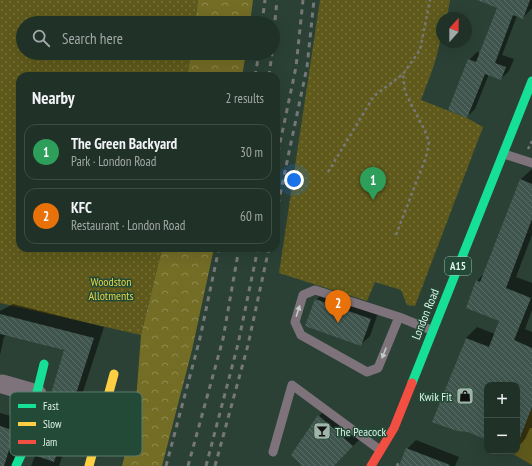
<!DOCTYPE html>
<meta charset="utf-8">
<style>
:root{--surface:#203128;--page:#2d3d34;--text:#f1f3f6;--muted:#a2a9a8;--line:#3d4c45;--accent:#1a73e8}
body{margin:0;font-family:"PT Sans Narrow",sans-serif;background:var(--page);color:var(--text)}
.controls{position:absolute;right:12px;bottom:12px;display:grid;overflow:hidden;border-radius:8px;box-shadow:0 4px 16px #0002}
.controls button{width:36px;height:36px;display:grid;place-items:center;padding:0;border:0;border-bottom:1px solid var(--line);background:var(--surface);color:var(--text);font:20px sans-serif}
.compass{position:absolute;left:436px;top:12px;width:36px;height:36px;border-radius:50%;background:var(--surface);box-shadow:0 4px 16px #0002;rotate:21deg}
.you{position:absolute;left:294px;top:180px;width:14px;height:14px;margin:-10px;border:3px solid #fff;border-radius:50%;background:#1a73e8;box-shadow:0 0 0 6px #1a73e833}
.badge{display:grid;place-items:center;width:26px;height:26px;border-radius:50%;background:var(--accent);color:#fff;font-size:13px;font-weight:700}
.pin{position:absolute;translate:-50% -33px;filter:drop-shadow(0 1px 2px #0008)}
.pin::after{content:'';position:absolute;top:21px;width:14px;height:12px;background:inherit;clip-path:polygon(0 0,100% 0,50% 100%)}
.list{margin:0;padding:0;list-style:none}
h2{display:flex;justify-content:space-between;align-items:center;height:52px;margin:0;padding:0 16px;font-size:17px}
h2 small{font-size:13px;font-weight:400;color:var(--muted)}
.list li{display:grid;grid-template-columns:26px 1fr auto;gap:12px;align-items:center;box-sizing:border-box;height:56px;margin:0 8px 8px;padding:0 8px;border:1px solid var(--line);border-radius:12px}
.list b{display:block;font-size:15px;white-space:nowrap}
.list p{margin:0;font-size:13px;white-space:nowrap;color:var(--muted)}
.list em{font-size:13px;font-style:normal;color:var(--muted)}
.icon{flex:none;width:22px;height:22px;fill:none;stroke:currentColor;stroke-width:2;stroke-linecap:round;stroke-linejoin:round}
.map{position:relative;flex:none;width:532px;height:466px;overflow:hidden}
.search{position:absolute;background:var(--surface);box-shadow:0 4px 16px #0002;left:16px;top:16px;width:264px;height:44px;display:flex;align-items:center;gap:10px;box-sizing:border-box;padding:0 14px;border-radius:22px;color:var(--muted);font-size:15px}
.panel{position:absolute;background:var(--surface);box-shadow:0 4px 16px #0002;left:16px;top:72px;width:264px;height:180px;border-radius:12px}
.map>svg:first-child{display:block}
</style>
<div class="map">
<svg width="532" height="466" viewBox="0 0 532 466">
<defs>
<pattern id="forest-crowns" width="20" height="18" patternUnits="userSpaceOnUse"><rect width="20" height="18" fill="#746d26"/><path d="M2 6a3 3 0 1 1 6 0M12 15a3 3 0 1 1 6 0" fill="none" stroke="#8e8950"/></pattern>
<pattern id="park-dots" width="8" height="8" patternUnits="userSpaceOnUse"><rect width="8" height="8" fill="#5f5a1b"/><path d="M2 2h.1M6 6h.1" fill="none" stroke="#76723c" stroke-width="1.8" stroke-linecap="round"/></pattern>
<pattern id="building-back-hatch" width="6" height="6" patternUnits="userSpaceOnUse"><rect width="6" height="6" fill="#3f554e"/><path d="M-1 5l2 2M0 0l6 6M5-1l2 2" fill="none" stroke="#5a6e68"/></pattern>
</defs>
<rect width="100%" height="100%" fill="#2b4136"/>
<!-- forest -->
<g fill="url(#forest-crowns)">
<path d="M198,0h55l-3,23h-55z"/>
<path d="M191,53h55l-4,23h-55z"/>
<path d="M162,248h52l-22,102 -30,116h-40l13,-51 6,-80z"/>
</g>
<!-- park -->
<g fill="url(#park-dots)">
<path d="M0,0h198l-3,23h-172v30h168l-4,23h-167v172h142l-21,87 -141,-32z"/>
<path d="M320,0h130l-3,18h-5c0,31 -10,53 -21,82l46,18 16,9 -68,179 -8,-1 -6,-15 -26,-8 -8,19 -88,-28z"/>
</g>
<!-- pitch -->
<path fill="#5f5a1b" d="M532,407v58l-19,-11 4,-3v-6z"/>
<!-- shadow -->
<g fill="#0007">
<path d="M495,0h37v8l-9,10 -6,-2 -15,39 12,4 -5,12 -8,8 -12,-5 -14,35 -8,8 2,-57 8,-8 3,1 19,-47z"/>
<path d="M532,169v66l-16,42 16,6v27l-7,19 7,3v96h-2l-5,11 -8,9v-63h-30v53l-18,-8 -36,-9 33,-83 11,-11 18,7 5,-14 -23,-39 7,-8 36,-93z"/>
<path d="M326,290l53,20 -9,26 -10,9 -44,-45z"/>
<path d="M13,304l91,23 -45,139h-28l4,-10 11,-42 19,-64 -58,-15 -3,2 -4,18v-44z"/>
<path d="M328,407l34,30 -29,29h-29l15,-50z"/>
<path d="M0,413l25,7 -13,46h-12z"/>
<path d="M416,440l43,17 -4,9h-55l7,-17z"/>
</g>
<!-- building -->
<g fill="url(#building-back-hatch)">
<path d="M477,0h53l-7,19 -10,-4 -18,48 11,4 -5,13 -16,-6 -18,44 -19,-8 20,-51 8,3 21,-54z"/>
<path d="M520,179l12,5v35l-26,69 25,10 -17,42 18,8v59l-14,36 -1,-58h-30v55l-19,-8 -11,-1 -25,-9 34,-84 23,9 10,-26 -33,-13 10,-28 4,2z"/>
<path d="M315,299l56,20 -10,27 -56,-20z"/>
<path d="M0,314l94,24 -40,124 -20,-7 11,-41 19,-64 -64,-16z"/>
<path d="M318,415l35,31 -19,20h-32l-11,-11z"/>
<path d="M0,426l15,5 -11,35h-4z"/>
<path d="M406,448l44,17 -1,1h-50z"/>
</g>
<g fill="none" stroke-linecap="round" stroke-linejoin="round">
<!-- path -->
<g stroke="#787778" stroke-width="2.5" stroke-dasharray="3 3" stroke-linecap="butt">
<path d="M528,149l4,-8"/>
<path d="M328,172l46,-76 29,-22 17,-24 10,-50"/>
<path d="M396,235l30,-78 3,-15 -4,-11 -20,-39 -2,-18"/>
<path d="M397,466l2,-5"/>
</g>
<!-- lane -->
<g stroke="#7e737b" stroke-width="9">
<path d="M504,154l28,9"/>
<path d="M399,317l-21,51 -11,4 -66,-37 -6,-13 8,-27 12,-5 84,27 32,13"/>
<path d="M273,452l19,-67 88,65"/>
</g>
<!-- street -->
<path stroke="#7e737b" stroke-width="19" d="M2,384l35,10"/>
<!-- fast -->
<g stroke="#16e098" stroke-width="9">
<path d="M412,383l120,-302"/>
<path d="M16,466l6,-13 22,-89"/>
</g>
<!-- slow -->
<path stroke="#ffcf43" stroke-width="9" d="M89,466l25,-92"/>
<!-- jam -->
<path stroke="#f24e42" stroke-width="9" d="M371,466l23,-38 18,-45"/>
<!-- rail -->
<g stroke="#767777" stroke-width="3" stroke-dasharray="5 5" stroke-linecap="butt">
<path d="M262,23l3,-23"/>
<path d="M273,40l4,-40"/>
<path d="M255,76l4,-23"/>
<path d="M269,76l3,-23"/>
<path d="M276,162l20,-95 7,-67"/>
<path d="M276,214l31,-147 7,-67"/>
<path d="M166,466l34,-128 19,-90"/>
<path d="M188,466l35,-127 16,-91"/>
<path d="M206,466l32,-122 20,-96"/>
<path d="M215,466l33,-121 21,-97"/>
</g>
</g>
<!-- one-way arrows -->
<defs><path id="oneway-solid" d="M-6-.8H1V-3.2L6.5 0L1 3.2V.8H-6Z"/></defs>
<g fill="#c0cdc7">
<use href="#oneway-solid" transform="translate(298 311) rotate(-72)"/>
<use href="#oneway-solid" transform="translate(384 353) rotate(112)"/>
</g>
<!-- icons -->
<defs>
<symbol id="shop-square" viewBox="-11 -11 22 22"><rect x="-9" y="-9" width="18" height="18" rx="4" fill="#9fb5a9" stroke="#234937"/><path d="M-5-2.5h2.3a2.7 3.5 0 0 1 5.4 0H5L5.5 6h-11ZM-1.5-2.5h3a1.5 2.3 0 0 0-3 0Z" fill="#111"/></symbol>
<symbol id="bar-square" viewBox="-11 -11 22 22"><rect x="-9" y="-9" width="18" height="18" rx="4" fill="#9fb5a9" stroke="#234937"/><path d="M-6-5H6L.8 .8V4.5H3.5V6h-7V4.5H-.8V.8Z" fill="#111"/></symbol>
</defs>
<g fill-rule="evenodd">
<use href="#shop-square" x="455" y="386" width="20" height="20"/>
<use href="#bar-square" x="312" y="421" width="20" height="20"/>
</g>
<g text-anchor="middle" dominant-baseline="central" stroke-width="3" stroke-linejoin="round" paint-order="stroke">
<!-- shield labels -->
<rect fill="#234937" stroke="#a5c0b2" stroke-width="1" x="445" y="257" width="26" height="18" rx="3"/>
<g font-size="11" font-weight="bold" fill="#ddf3e7">
<text x="458" y="266">A15</text>
</g>
<!-- park labels -->
<g font-size="12" fill="#e5d245" stroke="#234937">
<text x="111" y="281">Woodston<tspan x="111" dy="14">Allotments</tspan></text>
</g>
<!-- street labels -->
<g font-size="12" fill="#ddf3e7" stroke="#234937">
<text transform="translate(425 314) rotate(-68)">London Road</text>
</g>
<!-- poi labels -->
<g font-size="12" fill="#ddf3e7" stroke="#234937" text-anchor="end">
<text x="452" y="396">Kwik Fit</text>
<text x="335" y="431" text-anchor="start">The Peacock</text>
</g>
</g>
<!-- legend -->
<rect x="10" y="392" width="132" height="64" rx="6" fill="#234937" stroke="#5b7c6c" stroke-width="1"/>
<rect x="18" y="404" width="18" height="4" fill="#16e098"/>
<rect x="18" y="422" width="18" height="4" fill="#ffcf43"/>
<rect x="18" y="440" width="18" height="4" fill="#f24e42"/>
<g font-size="11" fill="#ddf3e7">
<text x="43" y="410">Fast</text>
<text x="43" y="428">Slow</text>
<text x="43" y="446">Jam</text>
</g>
</svg>
<div class="controls">
<button>+</button>
<button>−</button>
</div>
<svg class="compass" viewBox="-18 -18 36 36"><path d="M0-13l5 13h-10z" fill="#e53935"/><path d="M0 13l5-13h-10z" fill="#a2a9a8"/></svg>
<div class="you"></div>
<div class="pin badge" style="left:373px;top:200px;background:#2e9e5b">1</div>
<div class="pin badge" style="left:338px;top:323px;background:#e8710a">2</div>
<div class="search"><svg class="icon" aria-label="search" viewBox="0 0 24 24"><circle cx="10" cy="10" r="6"/><path d="M15 15l6 6"/></svg>Search here</div>
<section class="panel">
<h2>Nearby<small>2 results</small></h2>
<ul class="list">
<li><span class="badge" style="background:#2e9e5b">1</span><div><b>The Green Backyard</b><p>Park · London Road</p></div><em>30 m</em></li>
<li><span class="badge" style="background:#e8710a">2</span><div><b>KFC</b><p>Restaurant · London Road</p></div><em>60 m</em></li>
</ul>
</section>
</div>
